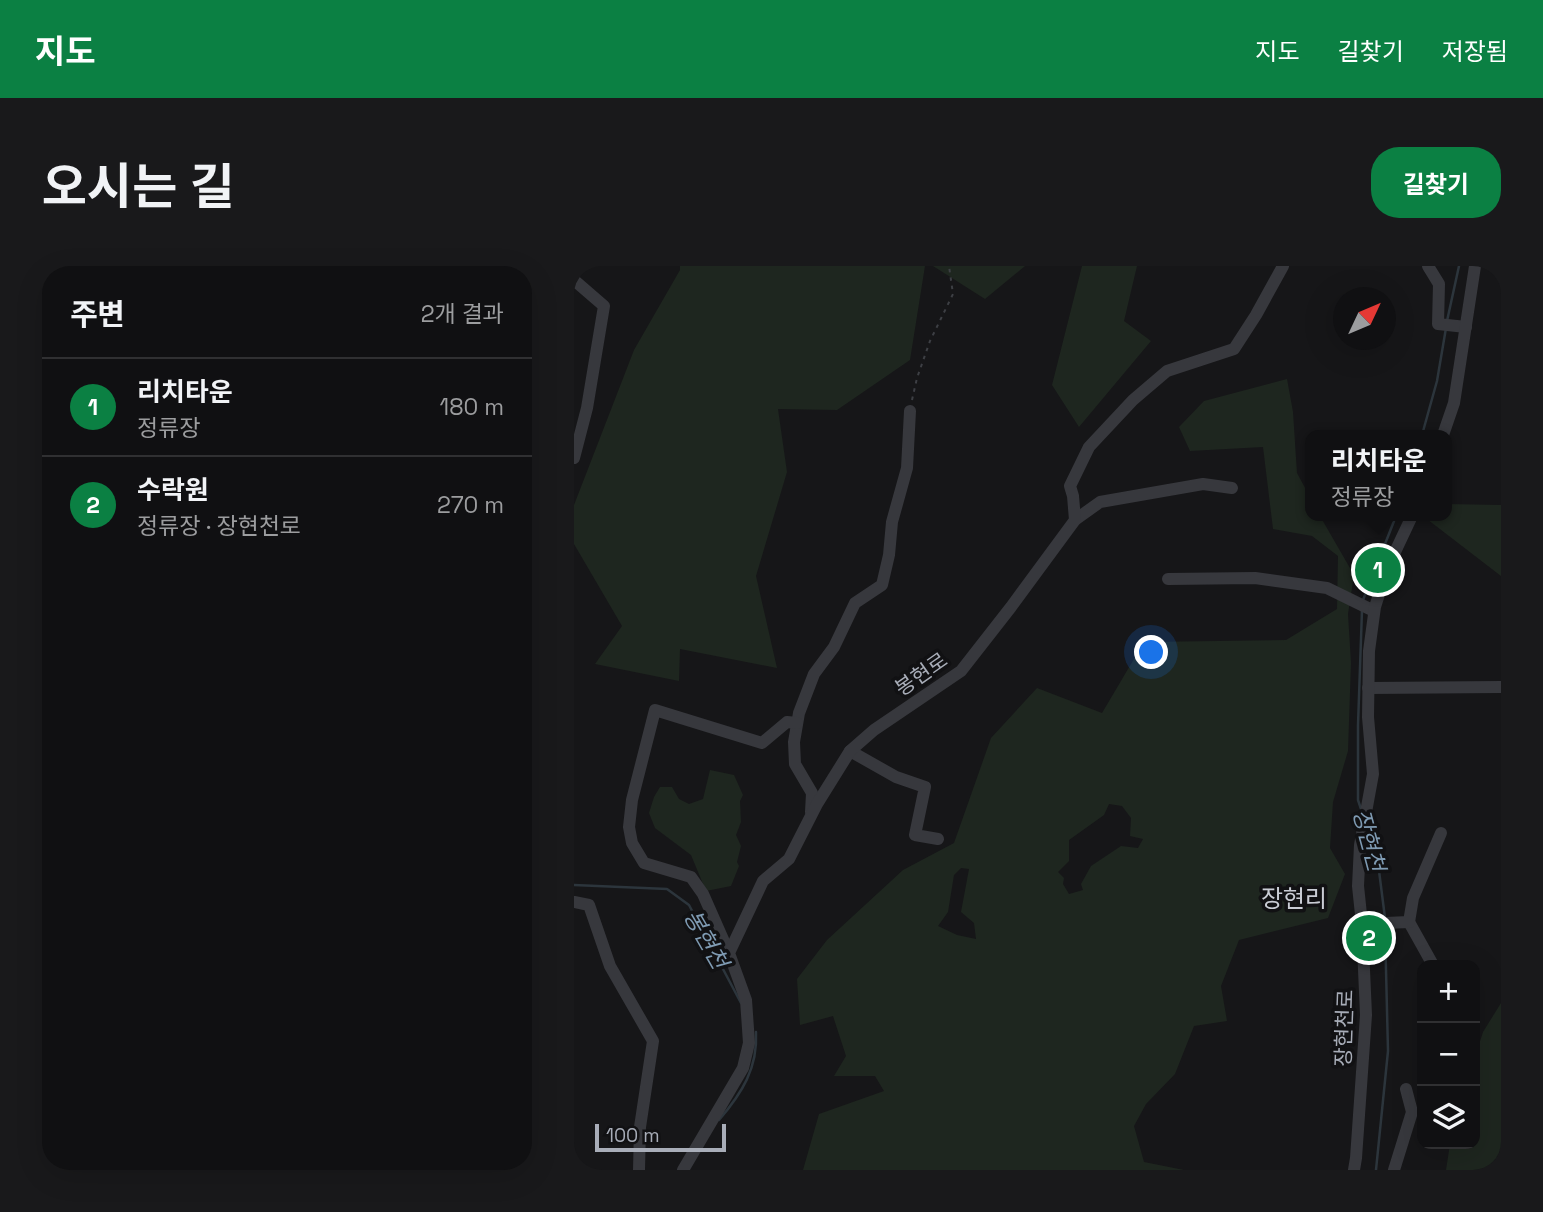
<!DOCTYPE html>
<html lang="ko">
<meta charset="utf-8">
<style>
:root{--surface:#101012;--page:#19191b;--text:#f1f3f6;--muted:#9c9d9f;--line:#303032;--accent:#0b8043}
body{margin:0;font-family:"Space Grotesk","Noto Sans KR",sans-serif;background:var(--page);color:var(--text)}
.controls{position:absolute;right:21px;bottom:21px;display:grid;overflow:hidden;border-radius:14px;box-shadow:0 7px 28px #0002}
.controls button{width:63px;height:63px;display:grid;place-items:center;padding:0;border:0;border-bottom:2px solid var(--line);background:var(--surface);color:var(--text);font:35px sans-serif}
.compass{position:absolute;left:759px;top:21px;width:63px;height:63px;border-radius:50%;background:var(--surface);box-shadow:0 7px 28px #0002;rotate:46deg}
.scale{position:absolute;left:21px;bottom:18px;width:131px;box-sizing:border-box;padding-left:7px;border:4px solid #a8adb8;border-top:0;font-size:19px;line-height:24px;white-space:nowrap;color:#a8adb8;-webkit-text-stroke:5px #111113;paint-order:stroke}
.you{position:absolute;left:578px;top:387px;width:24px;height:24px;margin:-18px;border:5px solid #fff;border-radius:50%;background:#1a73e8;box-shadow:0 0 0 10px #1a73e833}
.badge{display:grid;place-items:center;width:46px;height:46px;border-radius:50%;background:var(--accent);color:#fff;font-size:23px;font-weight:700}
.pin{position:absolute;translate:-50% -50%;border:4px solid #fff;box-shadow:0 2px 7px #0006}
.popup{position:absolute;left:731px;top:164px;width:147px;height:91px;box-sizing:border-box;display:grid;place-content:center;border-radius:14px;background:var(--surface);filter:drop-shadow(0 2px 5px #0005);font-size:23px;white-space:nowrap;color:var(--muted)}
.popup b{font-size:26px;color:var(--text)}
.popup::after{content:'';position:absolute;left:50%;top:100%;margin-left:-14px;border:14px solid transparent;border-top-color:var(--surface)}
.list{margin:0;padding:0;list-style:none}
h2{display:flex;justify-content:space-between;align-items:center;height:91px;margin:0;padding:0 28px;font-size:30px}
h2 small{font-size:23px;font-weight:400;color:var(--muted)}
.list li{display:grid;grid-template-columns:46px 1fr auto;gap:21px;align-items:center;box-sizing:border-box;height:98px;padding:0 28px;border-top:2px solid var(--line)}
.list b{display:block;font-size:26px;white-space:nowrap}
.list p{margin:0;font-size:23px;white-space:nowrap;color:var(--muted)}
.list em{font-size:23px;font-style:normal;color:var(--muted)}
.icon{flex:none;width:38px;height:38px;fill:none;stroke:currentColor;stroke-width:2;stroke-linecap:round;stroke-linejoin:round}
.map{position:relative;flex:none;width:927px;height:904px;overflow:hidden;border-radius:28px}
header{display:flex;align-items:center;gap:42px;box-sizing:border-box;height:98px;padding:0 35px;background:var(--accent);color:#fff}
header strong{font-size:33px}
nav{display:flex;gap:38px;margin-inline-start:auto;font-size:24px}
.intro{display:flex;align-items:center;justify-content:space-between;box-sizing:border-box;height:168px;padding:0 42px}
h1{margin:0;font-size:49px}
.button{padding:18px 32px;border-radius:28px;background:var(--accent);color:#fff;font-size:24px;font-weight:700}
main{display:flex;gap:42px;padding:0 42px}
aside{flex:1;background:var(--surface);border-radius:28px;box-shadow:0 7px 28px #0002}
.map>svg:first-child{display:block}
</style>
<header>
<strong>지도</strong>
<nav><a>지도</a><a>길찾기</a><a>저장됨</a></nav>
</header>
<div class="intro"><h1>오시는 길</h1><a class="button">길찾기</a></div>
<main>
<aside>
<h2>주변<small>2개 결과</small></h2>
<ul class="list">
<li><span class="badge">1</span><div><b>리치타운</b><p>정류장</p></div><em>180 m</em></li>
<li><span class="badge">2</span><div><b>수락원</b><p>정류장 · 장현천로</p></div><em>270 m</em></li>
</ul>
</aside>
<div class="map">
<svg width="927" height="904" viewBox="0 0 927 904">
<rect width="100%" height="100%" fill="#161618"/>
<!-- green -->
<g fill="#1e261f" fill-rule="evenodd">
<path d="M106,0h245l-15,94 -73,50 -59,-1 9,63 -31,104 21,92 -97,-19 -1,32 -84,-17 27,-38 -48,-82v-39l60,-155 46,-80z"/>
<path d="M359,0h92l-40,33z"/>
<path d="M508,0h55l-13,55 27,20 -72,86 -27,-42z"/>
<path d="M713,113l6,33 4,61 13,24v19h10l34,59 -6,39 3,49 -3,88 -15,51 -3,46 15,26 -17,44 -89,22 -18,46 6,35 -33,5 -19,48 -29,30 -12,22 10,36 40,8h-381l16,-56 65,-23 -9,-15h-41l12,-20 -13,-40 -33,9 -3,-46 30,-39 76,-70 51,-27 37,-105 46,-50 65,25 42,-71 142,-2 51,-31 1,-53 -26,-20 -39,-7 -10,-82 -73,4 -11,-24 25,-26zM535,538l13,2 9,12 -1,18 13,3 -5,9 -17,-2 -30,20 -10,18 2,6 -14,4 -6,-10 1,-6 -6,-6 11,-11v-21l35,-25zM387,602l8,1 -8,43 13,11 2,16 -19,-4 -19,-9 10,-14 6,-37z"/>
<path d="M872,238l55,1v71l-78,-60h23z"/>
<path d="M136,504l24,5 9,20 -3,6 1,21 -5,13 5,11 -4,16 2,4 -8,20 -25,5 -15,-36 -36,-27 -6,-15 5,-16 6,-10h12l7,12 10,5 14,-5z"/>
<path d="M927,737v167h-55l4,-26h25v-87l8,-25z"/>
</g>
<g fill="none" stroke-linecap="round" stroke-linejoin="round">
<!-- stream -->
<g stroke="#2c353c" stroke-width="2.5">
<path d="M873,55l12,-55"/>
<path d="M848,169l15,-54 9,-53"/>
<path d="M789,334l33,-84"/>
<path d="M787,543l-3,-9v-75l4,-115"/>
<path d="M794,563l9,26 8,63"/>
<path d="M0,619l93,4 22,16 52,98"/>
<path d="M145,854c23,-27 39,-52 37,-88"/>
<path d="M802,904l12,-119 -3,-122"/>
</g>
<!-- path -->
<path stroke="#3d3f44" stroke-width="2" stroke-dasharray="3.5 5" stroke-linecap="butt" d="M338,134l5,-22 13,-37 23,-47 -4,-28"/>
<!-- minor -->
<g stroke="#37383d" stroke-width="12">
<path d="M854,0l11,18 -1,40 28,3"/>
<path d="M0,14l30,26 -17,102 -13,50"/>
<path d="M869,169l11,-32 21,-137"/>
<path d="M501,254l25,-18 103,-18 29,4"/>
<path d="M594,313l87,-1 72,10 47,23"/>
<path d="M794,422l133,-1"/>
<path d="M276,485l46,26 29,10 -10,48 23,4"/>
<path d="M237,546l1,-19 -17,-29 -1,-22 5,-29 15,-39 20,-27 21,-44 27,-18 7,-30 3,-33 15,-54 3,-57"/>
<path d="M0,636l15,3 21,61 43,75 -13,86 -1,43"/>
<path d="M835,656l24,43"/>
<path d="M788,658l47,-2 4,-24 28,-65"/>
<path d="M155,687l-26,-59 -12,-17 -47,-14 -12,-20 -3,-16 3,-27 23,-90 107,33 25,-21 10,1"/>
<path d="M109,904l60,-102 6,-25 -3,-43 -17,-47 34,-72 26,-22 28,-55 33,-53 24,-21 87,-59 50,-64 64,-87 -2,-24 -3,-10 19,-39 44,-47 34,-29 67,-22 22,-34 27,-49"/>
<path d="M780,904l2,-12 10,-143 -4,-91 -4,-38 2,-41 13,-71 -5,-57 1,-66 6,-44 12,-38 25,-53"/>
<path d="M820,904l18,-58 -6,-23"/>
</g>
</g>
<g text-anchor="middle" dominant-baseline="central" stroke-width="7" stroke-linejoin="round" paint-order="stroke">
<!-- street labels -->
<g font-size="21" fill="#a8adb8" stroke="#111113">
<text transform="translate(347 408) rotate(-35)">봉현로</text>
<text transform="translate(770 762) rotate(-88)">장현천로</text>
</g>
<!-- water labels -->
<g font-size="23" font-style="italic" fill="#7f9bb3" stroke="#111113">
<text transform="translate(795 574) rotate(75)">장현천</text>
<text transform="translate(132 673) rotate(60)">봉현천</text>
</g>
<!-- quarter labels -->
<g font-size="24" fill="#c9ccd4" stroke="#111113">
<text x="720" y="632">장현리</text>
</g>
</g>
</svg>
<div class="controls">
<button>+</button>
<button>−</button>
<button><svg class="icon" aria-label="layers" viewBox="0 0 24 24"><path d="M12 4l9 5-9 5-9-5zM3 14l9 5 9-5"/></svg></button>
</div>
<svg class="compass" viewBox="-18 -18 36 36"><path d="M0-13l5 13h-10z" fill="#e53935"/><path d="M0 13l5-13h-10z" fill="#9c9d9f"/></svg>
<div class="scale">100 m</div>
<div class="you"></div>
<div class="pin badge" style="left:804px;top:304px">1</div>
<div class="popup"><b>리치타운</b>정류장</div>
<div class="pin badge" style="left:795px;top:672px">2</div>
</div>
</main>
